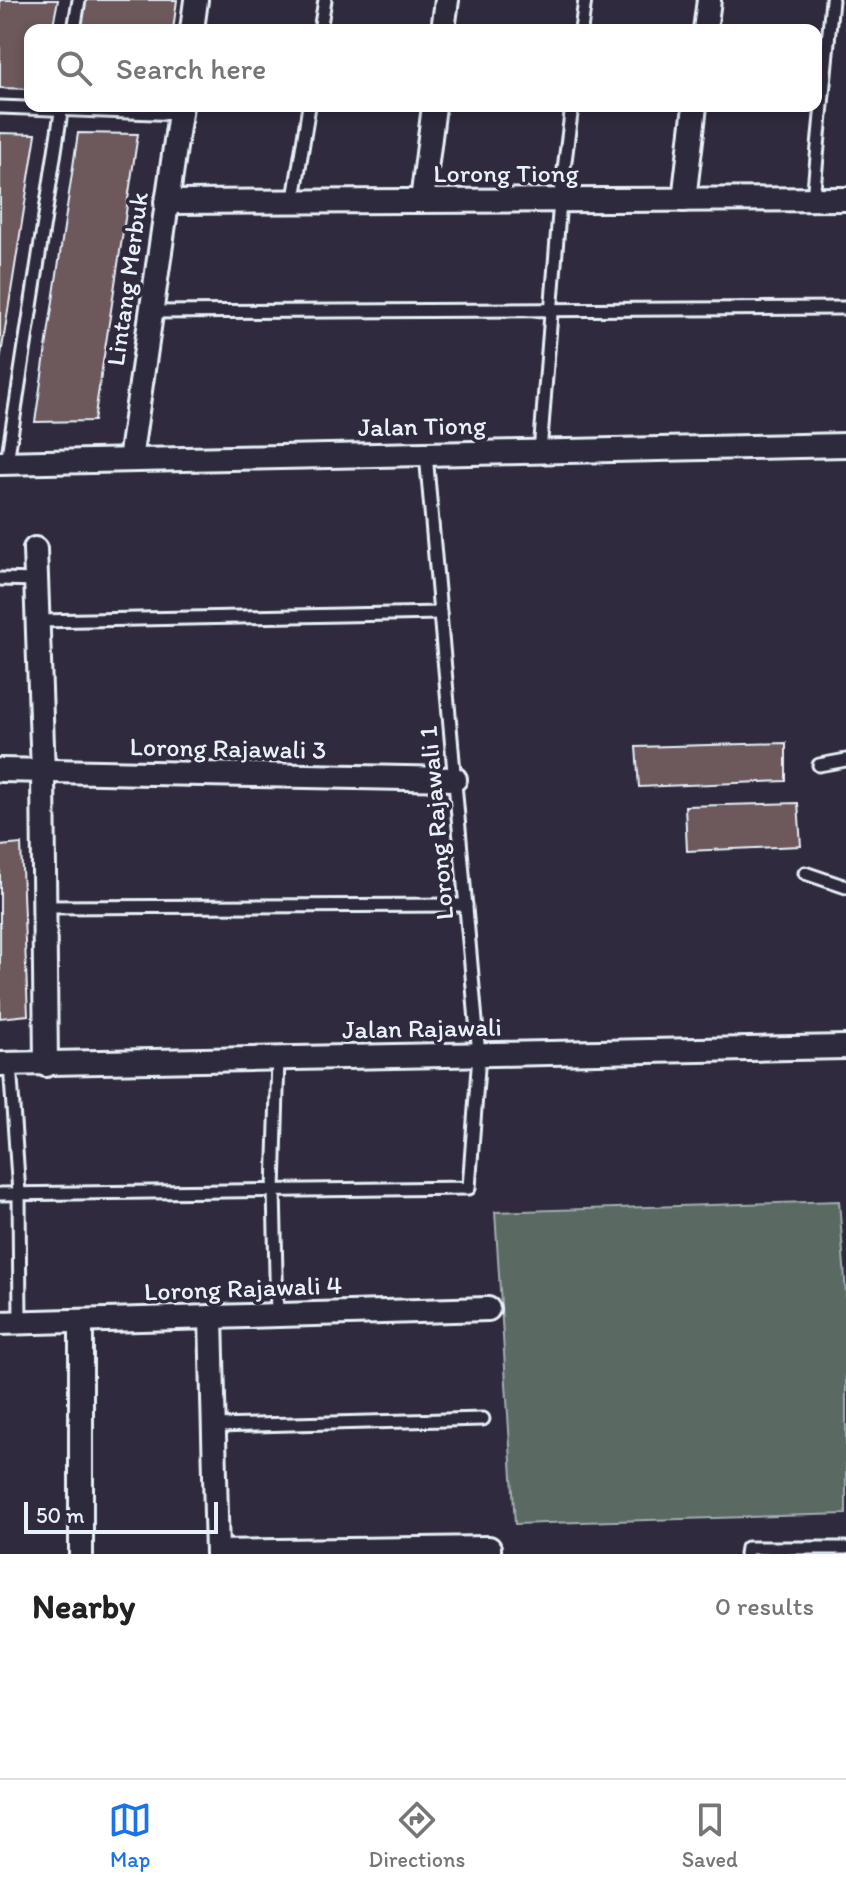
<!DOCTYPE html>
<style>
:root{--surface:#fff;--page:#f6f6f6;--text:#222;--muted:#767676;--line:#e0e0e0;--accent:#1a73e8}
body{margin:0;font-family:Itim,sans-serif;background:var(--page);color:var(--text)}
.scale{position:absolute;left:24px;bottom:20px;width:194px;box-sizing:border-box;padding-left:8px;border:4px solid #e8f1f8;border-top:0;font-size:22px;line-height:28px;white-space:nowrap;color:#e8f1f8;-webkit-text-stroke:6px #2f2a3d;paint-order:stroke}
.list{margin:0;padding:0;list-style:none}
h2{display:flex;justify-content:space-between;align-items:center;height:104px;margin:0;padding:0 32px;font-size:34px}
h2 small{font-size:26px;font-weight:400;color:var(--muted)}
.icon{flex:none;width:44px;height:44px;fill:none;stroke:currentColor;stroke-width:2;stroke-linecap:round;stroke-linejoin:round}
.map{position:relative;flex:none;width:846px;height:1554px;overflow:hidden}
.search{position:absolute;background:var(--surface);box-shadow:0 4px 12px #0003;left:24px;right:24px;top:24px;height:88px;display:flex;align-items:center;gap:20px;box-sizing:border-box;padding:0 28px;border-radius:16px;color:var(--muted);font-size:30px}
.sheet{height:224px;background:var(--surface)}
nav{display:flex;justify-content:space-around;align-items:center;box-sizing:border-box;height:112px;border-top:2px solid var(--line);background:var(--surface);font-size:22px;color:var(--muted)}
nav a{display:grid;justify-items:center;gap:4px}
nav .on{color:var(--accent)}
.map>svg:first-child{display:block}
</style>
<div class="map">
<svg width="846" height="1554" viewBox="0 0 846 1554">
<rect width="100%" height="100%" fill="#2f2a3d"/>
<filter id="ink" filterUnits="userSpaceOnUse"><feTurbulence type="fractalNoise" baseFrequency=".0125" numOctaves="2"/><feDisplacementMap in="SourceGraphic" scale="16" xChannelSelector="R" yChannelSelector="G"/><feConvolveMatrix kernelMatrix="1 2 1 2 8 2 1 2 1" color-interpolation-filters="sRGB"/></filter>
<g filter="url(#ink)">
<!-- green -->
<path fill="#5a6b63" stroke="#a1aeae" stroke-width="2" d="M839,1201l7,92v221l-331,10 -20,-312z"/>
<!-- building -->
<g fill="#6d585c" stroke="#e8f1f8" stroke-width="2">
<path d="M0,0h58l-6,30h-22v59l-30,-1z"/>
<path d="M84,0h93l-4,30h-94z"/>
<path d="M0,133l36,1 -36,227z"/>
<path d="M78,133l60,1 -44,287 -59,1z"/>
<path d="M786,743v38l-147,6 -3,-40z"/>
<path d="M798,803l3,43 -114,5 -2,-45z"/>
<path d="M21,844l7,171 -28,3v-172z"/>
</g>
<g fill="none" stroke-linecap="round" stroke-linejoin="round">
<defs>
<g id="service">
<path d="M74,30l5,-30"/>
<path d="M320,30l5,-30"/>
<path d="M581,30l4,-30"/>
<path d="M0,107l180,7"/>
<path d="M294,199l15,-93"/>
<path d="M813,199l19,-199"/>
<path d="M150,312l696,-4"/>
<path d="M540,452l20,-251 12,-95"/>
<path d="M7,462l55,-356"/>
<path d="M0,579l36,1"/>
<path d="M38,621l402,-8"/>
<path d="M819,765l27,-5"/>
<path d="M805,873l41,14"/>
<path d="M45,907l421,-2"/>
<path d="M10,1064l9,129 1,129"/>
<path d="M0,1194l469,-6 10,-133 -53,-601"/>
<path d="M277,1315l-3,-125 4,-131"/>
<path d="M214,1426l269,-7"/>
<path d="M746,1554l1,-6h99"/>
</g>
<g id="minor">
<path d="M192,30l4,-30"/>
<path d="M443,30l4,-30"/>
<path d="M705,30l4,-30"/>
<path d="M684,200l11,-94"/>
<path d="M422,201l12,-95"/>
<path d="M166,202l680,-3"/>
<path d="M130,460l51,-354"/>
<path d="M0,463l846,-18"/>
<path d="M35,549l8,224 3,292"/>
<path d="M0,770l455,9"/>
<path d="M0,1064l846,-17"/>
<path d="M211,1317l6,237"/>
<path d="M0,1323l488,-14"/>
<path d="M217,1552l272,-4v6"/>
<path d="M81,1554v-231"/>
</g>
</defs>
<!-- service casing -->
<use href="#service" stroke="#e8f1f8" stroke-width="17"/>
<!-- minor casing -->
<use href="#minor" stroke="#e8f1f8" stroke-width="28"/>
<!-- service -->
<use href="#service" stroke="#2f2a3d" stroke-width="11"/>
<!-- minor -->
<use href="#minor" stroke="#2f2a3d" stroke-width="22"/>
</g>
</g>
<g text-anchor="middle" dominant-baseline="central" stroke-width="7" stroke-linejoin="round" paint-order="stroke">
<!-- street labels -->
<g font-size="26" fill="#e8f1f8" stroke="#2f2a3d">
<text x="506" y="173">Lorong Tiong</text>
<text transform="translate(127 279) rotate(-82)">Lintang Merbuk</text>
<text transform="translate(422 426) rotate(-1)">Jalan Tiong</text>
<text transform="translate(228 748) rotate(1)">Lorong Rajawali 3</text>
<text transform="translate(436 823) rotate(-95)">Lorong Rajawali 1</text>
<text transform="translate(422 1028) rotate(-1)">Jalan Rajawali</text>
<text transform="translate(243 1288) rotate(-2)">Lorong Rajawali 4</text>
</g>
</g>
</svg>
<div class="scale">50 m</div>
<div class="search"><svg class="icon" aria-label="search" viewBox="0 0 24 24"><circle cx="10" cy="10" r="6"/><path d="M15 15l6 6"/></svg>Search here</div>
</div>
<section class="sheet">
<h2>Nearby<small>0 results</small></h2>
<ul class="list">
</ul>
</section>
<nav>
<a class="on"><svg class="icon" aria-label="map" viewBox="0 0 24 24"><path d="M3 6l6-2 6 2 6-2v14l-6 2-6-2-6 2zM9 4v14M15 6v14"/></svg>Map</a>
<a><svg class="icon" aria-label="directions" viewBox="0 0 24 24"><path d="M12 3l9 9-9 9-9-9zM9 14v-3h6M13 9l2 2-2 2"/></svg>Directions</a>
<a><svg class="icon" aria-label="saved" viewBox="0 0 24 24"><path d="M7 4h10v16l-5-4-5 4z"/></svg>Saved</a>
</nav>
